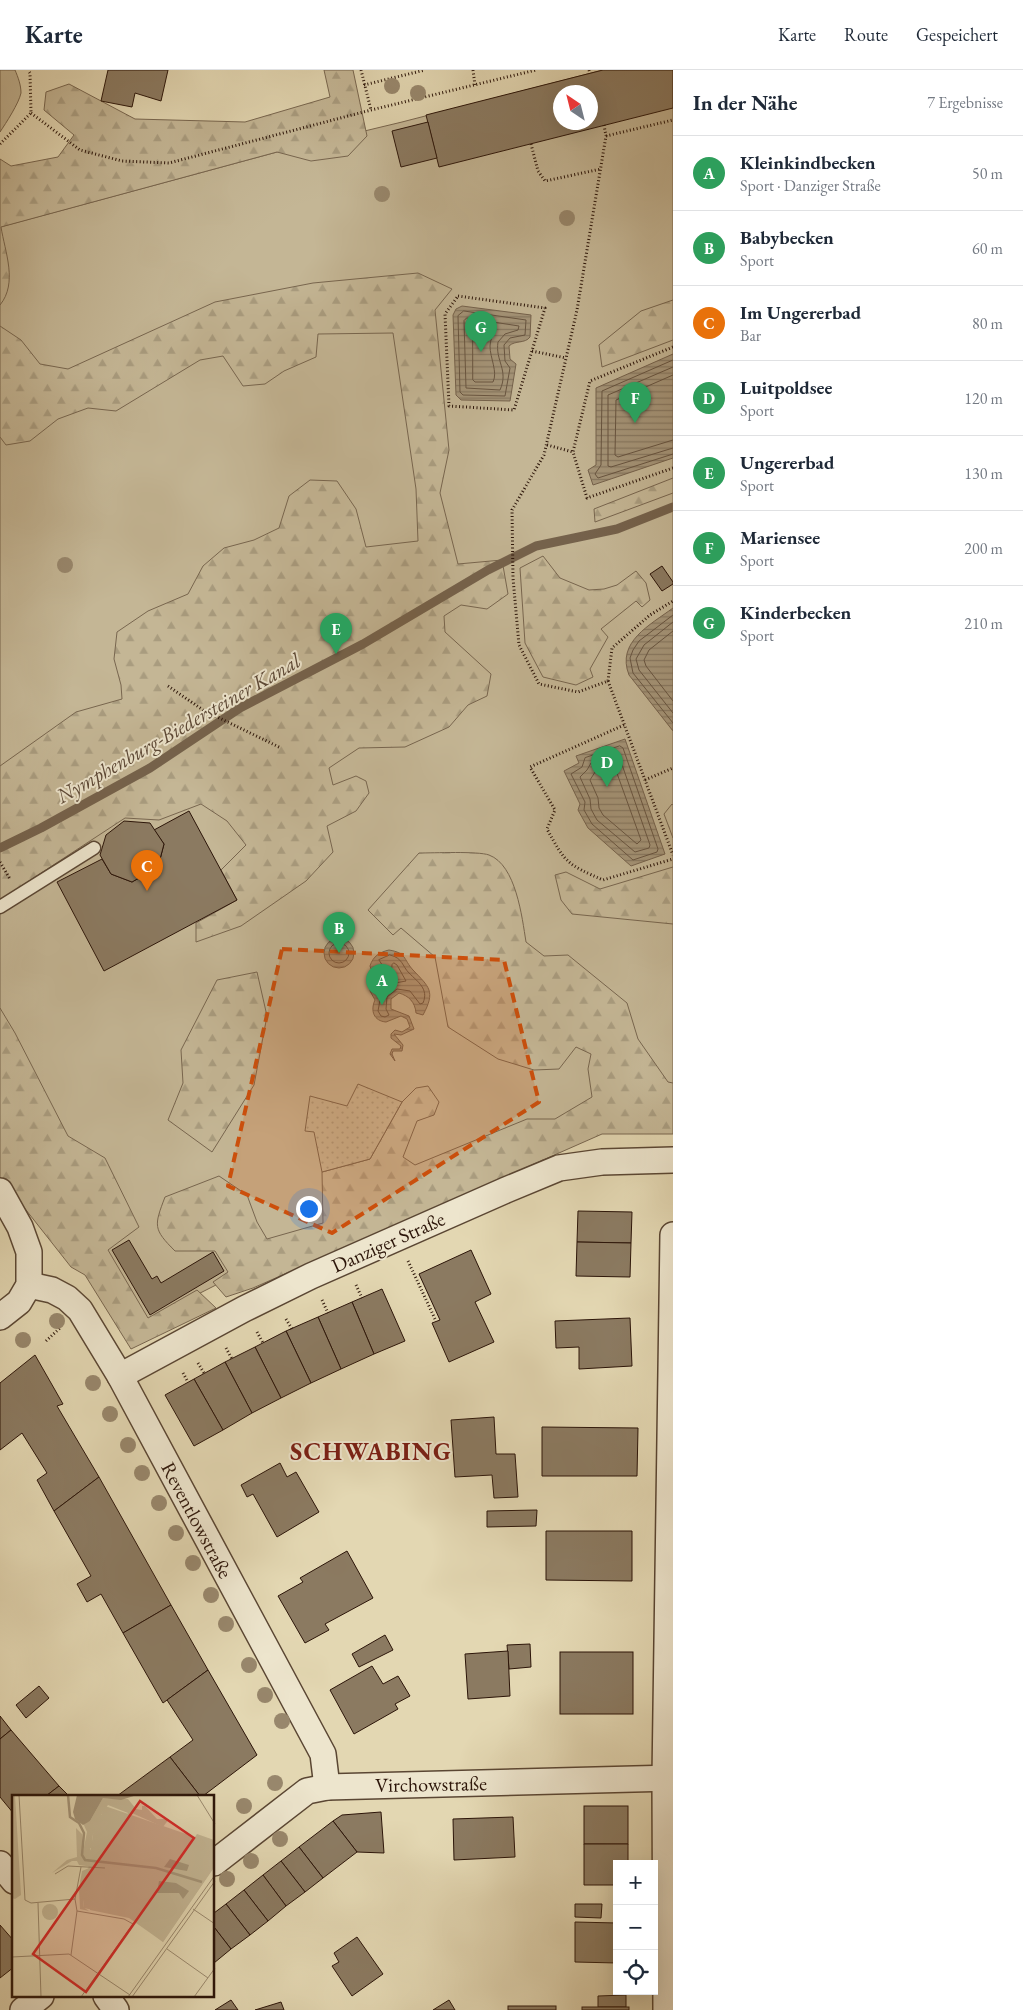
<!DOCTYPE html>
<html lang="de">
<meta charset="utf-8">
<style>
:root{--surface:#fff;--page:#f6f6f7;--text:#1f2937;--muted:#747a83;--line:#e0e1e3;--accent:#8f2418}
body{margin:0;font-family:"EB Garamond",serif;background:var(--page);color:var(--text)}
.controls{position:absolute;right:15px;bottom:15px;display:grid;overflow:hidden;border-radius:0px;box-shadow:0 5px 20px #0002}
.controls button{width:45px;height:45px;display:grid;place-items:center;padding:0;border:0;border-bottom:1px solid var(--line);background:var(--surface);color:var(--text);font:25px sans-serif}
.compass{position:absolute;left:553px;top:15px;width:45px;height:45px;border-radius:50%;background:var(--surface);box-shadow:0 5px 20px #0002;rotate:325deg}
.you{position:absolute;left:308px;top:1138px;width:18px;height:18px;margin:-12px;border:4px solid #fff;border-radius:50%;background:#1a73e8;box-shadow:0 0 0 8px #1a73e833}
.badge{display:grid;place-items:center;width:32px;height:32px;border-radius:50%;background:var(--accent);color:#fff;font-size:16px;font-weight:700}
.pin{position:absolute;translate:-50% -41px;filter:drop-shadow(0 1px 2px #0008)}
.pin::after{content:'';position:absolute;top:26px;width:18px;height:15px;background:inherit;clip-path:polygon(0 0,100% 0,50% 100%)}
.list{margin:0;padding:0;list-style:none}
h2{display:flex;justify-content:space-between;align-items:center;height:65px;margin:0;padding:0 20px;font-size:21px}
h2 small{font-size:16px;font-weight:400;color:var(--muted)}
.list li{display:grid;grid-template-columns:32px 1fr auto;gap:15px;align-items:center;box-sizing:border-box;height:75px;padding:0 20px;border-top:1px solid var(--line)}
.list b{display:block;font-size:19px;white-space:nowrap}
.list p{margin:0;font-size:16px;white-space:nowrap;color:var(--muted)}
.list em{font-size:16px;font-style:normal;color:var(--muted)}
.icon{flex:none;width:28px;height:28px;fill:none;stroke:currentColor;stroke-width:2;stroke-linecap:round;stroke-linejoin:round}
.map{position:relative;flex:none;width:673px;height:1940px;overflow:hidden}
header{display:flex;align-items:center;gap:30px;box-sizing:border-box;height:70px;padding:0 25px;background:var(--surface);border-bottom:1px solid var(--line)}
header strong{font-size:24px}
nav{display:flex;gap:28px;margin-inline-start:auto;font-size:18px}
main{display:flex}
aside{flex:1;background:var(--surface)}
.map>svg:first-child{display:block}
</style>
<header>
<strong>Karte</strong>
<nav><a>Karte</a><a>Route</a><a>Gespeichert</a></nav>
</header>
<main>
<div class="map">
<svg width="673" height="1940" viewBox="0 0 673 1940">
<defs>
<pattern id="forest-firs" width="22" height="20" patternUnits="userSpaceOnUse" patternTransform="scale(1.25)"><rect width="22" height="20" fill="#c4b695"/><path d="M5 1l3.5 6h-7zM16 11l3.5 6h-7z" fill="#a99c7f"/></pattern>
<pattern id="park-dots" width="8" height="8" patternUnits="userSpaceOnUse" patternTransform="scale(1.25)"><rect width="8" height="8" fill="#c4b695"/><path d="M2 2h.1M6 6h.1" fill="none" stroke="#a99c7f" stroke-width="1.8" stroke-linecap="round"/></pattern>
<pattern id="water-rules" width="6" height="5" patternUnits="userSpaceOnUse" patternTransform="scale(1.25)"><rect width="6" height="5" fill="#a59579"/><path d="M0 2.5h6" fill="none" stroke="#877861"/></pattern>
</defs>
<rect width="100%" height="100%" fill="#e3d7b2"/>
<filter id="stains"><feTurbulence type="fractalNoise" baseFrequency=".004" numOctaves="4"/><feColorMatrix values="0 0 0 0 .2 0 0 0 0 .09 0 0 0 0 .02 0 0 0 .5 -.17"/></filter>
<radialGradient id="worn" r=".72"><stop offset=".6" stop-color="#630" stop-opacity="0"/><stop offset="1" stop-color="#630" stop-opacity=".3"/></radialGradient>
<!-- grass -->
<g fill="#c4b695" stroke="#78664f" fill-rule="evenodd">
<path d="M0,0h15c3,7 6,15 6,23 -2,10 -15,30 -21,39z"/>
<path d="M603,0h70v1046l-79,-4 -311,139 -138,70 -145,-241v-853l277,-75 125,-30zM560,22h30v30h-30z"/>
</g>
<!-- forest -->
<g fill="url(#forest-firs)" stroke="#78664f">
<path d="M324,0h29l14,66 -19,20 -37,5 -34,-9 -276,75c4,25 17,56 -1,78v-146l11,7 47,-9 16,-22 -30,-25 2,-18 23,-8 66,35 110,3 85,-25z"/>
<path d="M418,203l34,16 -17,21 14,140 -9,43 18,71 44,-4 6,34 -21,15 -26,-4 -17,11 1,16 46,42 -4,22 -19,9 -19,22 -44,20 -46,1 -30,20 4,17 23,-9 10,5 3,12 -13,18 -29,15 6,26 -27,29 -65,45 -45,16v-19l41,-23 -16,-30 25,-25 -19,-24 -26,-17 -42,16 -34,-2 -125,82v-134l76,-54 46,-13 -1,-14 -7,-26 3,-27 31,-21 40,-17 15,-28 21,-18 30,-8 25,-12 10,-32 21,-16 27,1 19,28 10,38 52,-6 -2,-52 -23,-156 -75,1 -2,23 -32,14 -19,13 -22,2 -20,-30 -23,4 -84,51 -28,-3 -30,11 -28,22 -24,4 -6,-8v-111l21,14 19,24 28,5 147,-67 98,-19z"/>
<path d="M673,230v40l-71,27 -3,-22 42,-34z"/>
<path d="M673,408v15l-78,29 -1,-13z"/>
<path d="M543,486l17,22 29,12 15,-1 13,-4 19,-14 10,12 4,17 -8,7 -6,-6 -35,28 7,8 -18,32 3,8 -17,8 -33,-8 -18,-34 -5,-75z"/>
<path d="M672,734l1,1v33l-9,-24z"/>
<path d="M419,783c15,0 59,-2 70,2 27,10 33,62 37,87l18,14 24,-1 59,48 11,36 30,43 5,1v51h-71l-349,154 -27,9 -13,-15 15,-10 -13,-21h-40c-22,-22 -21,-25 -10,-54l54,-21 28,19 10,27 10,17 56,-16 -1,-51 48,-13 32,-57 14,-14 12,-2 11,16 -5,13 -17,6 -14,36 12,8 112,-46h28l37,-22 -4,-28 3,-15 -15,-7 -17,22 -25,1 -36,-11 -50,-32 -13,-70 -34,-29 -8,7 -25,-25z"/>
<path d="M673,797v57l-101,-10 -11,-14 -6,-25 11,-3 34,17z"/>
<path d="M257,902l10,44 -13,69 -42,67 -44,-32 15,-37 -2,-33 36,-70z"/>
<path d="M0,938l15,25 53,103 37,22 34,69 -31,23 40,68 49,-28 19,18 -85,41 -46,-74 -14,-8 -71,-90z"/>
</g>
<!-- park -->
<path fill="url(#park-dots)" stroke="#78664f" d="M358,1014l44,18 -32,57 -48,13 -8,-40 -9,-1 5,-35 37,10z"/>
<!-- water -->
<g fill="url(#water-rules)" stroke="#75624c">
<path d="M462,236l69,9 -1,22c-5,7 -15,3 -21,9l1,13 6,5 -6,37 -49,-1 -5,-5 -3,-80 3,-6z"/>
<path d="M673,284v104l-80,27 -5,-15 8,-5v-77z"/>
<path d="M673,538v123l-44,-56c-13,-33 21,-50 44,-67z"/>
<path d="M625,669l40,115 -34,12 -43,-38 -10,-18 2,-6 -16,-33 15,-8 -3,-7z"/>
<circle cx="339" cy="883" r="15"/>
<path d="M389,880c18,3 14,9 24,20 16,17 23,21 10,45l-7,-2c-1,-11 -7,-17 -17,-20l-8,6v10l18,7 5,13 -13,6 -7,-1 9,11 -1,6h-9l-1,3 3,7 -5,-7 2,-5h8l1,-3 -10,-8v-4l4,-4 7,2 8,-5 -3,-8 -6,-3 -15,6c-12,-1 -16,-11 -11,-22l-5,-9 2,-13 10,-8 -3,-2 -8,1 -1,-3c3,-10 10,-14 19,-16z"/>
</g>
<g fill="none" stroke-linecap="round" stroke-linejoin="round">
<!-- shore -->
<g stroke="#685541" stroke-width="1">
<path d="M464,241l62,9 -1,15 -15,3 -6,7 1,16 5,7 -5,28 -42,-1 -3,-3 -2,-76z"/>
<path d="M467,248l52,8 -1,4 -13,4 -7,8c-3,19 11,28 2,48l-34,-2 -2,-67z"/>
<path d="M473,257l22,3c-2,5 -5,10 -5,16 0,12 8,26 3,36h-18l-2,-2z"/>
<path d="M673,290l-71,31 -1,74 -6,9 3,4 75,-24"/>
<path d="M673,297l-65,28v71l3,1 62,-19"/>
<path d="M673,305l-57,25 -1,55 3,2 55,-17"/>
<path d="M673,545l-34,26 -6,9 -3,8 3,15 40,50"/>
<path d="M673,552l-29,23 -8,14 3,11 34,43"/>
<path d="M673,561l-24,19 -5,10 2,6 27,35"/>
<path d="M620,676l3,2 35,101 -1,3 -24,8 -41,-36 -8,-14 1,-8 -14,-28 11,-7 3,-9z"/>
<path d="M616,684l3,2 31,89 -1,3 -14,4 -38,-32 -6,-11 -1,-10 -10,-22 7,-7 4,-7z"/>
<path d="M611,694l3,1 27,75 -4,4 -34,-29 -4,-7 -1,-10 -8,-18 7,-11z"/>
<circle cx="339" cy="883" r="10"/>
<path d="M390,885c13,3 12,11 19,18 9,9 20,16 14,30l-3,1 -10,-13 -13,-2 -10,8 -1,12 3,6 -4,2 -4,-1 -3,-5 2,-11 -4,-10v-7l10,-12 -7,-11z"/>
<path d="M394,893l3,2 9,16 -11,2 -11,6 -2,-5 9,-8 1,-11z"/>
</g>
<!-- stream -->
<path stroke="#75624c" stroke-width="9" d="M0,778l41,-20 109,-60 90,-60 123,-64 125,-74 48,-24 81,-17 56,-22"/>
</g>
<!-- building -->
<g fill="#8b7a61" stroke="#2c1509" fill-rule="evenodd">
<path d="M108,0h60l-7,31 -26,-8 -3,14 -31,-6z"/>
<path d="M603,0h70v38l-234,59 -13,-52zM560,22h30v30h-30z"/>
<path d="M428,52l9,36 -36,9 -9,-36z"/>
<path d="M662,496l11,16v2l-11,7 -12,-17z"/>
<path d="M189,741l48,89 -133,71 -47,-89 45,-23 9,15 21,8 26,-15 6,-23 -10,-14z"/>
<path d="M124,751l26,2 14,21 -6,23 -26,15 -21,-8 -11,-19 6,-20z"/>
<path d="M578,1141l54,1 -1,31 -54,-1z"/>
<path d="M129,1170l23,39 5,-3 4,7 52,-31 11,19 -74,44 -38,-65z"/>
<path d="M577,1172l54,1 -1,34 -54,-1z"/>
<path d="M471,1180l20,44 -16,8 19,40 -45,20 -17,-39 8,-3 -21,-46z"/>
<path d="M382,1219l23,52 -31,13 -22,-52z"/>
<path d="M352,1232l22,52 -33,15 -23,-52z"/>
<path d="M318,1247l23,52 -30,14 -25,-52z"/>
<path d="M630,1248l2,48 -53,3v-22l-23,1 -1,-27z"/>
<path d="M286,1261l25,52 -30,15 -26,-51z"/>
<path d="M255,1277l26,51 -29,15 -27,-51z"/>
<path d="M35,1285l28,49 -6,2 42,71 -45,34 -17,-31 10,-7 -25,-40 -22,17v-67z"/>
<path d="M225,1292l27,51 -29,17 -29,-51z"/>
<path d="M194,1309l29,51 -29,16 -29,-51z"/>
<path d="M494,1347l2,37h19l3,43 -24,1 -2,-23 -37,2 -4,-57z"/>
<path d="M542,1357l96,1 -1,48h-95z"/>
<path d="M280,1393l7,14 9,-5 23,40 -42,25 -24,-43 -6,3 -6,-12z"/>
<path d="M99,1407l72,128 -48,28 -22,-39 -14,8 -10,-18 14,-8 -37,-65z"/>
<path d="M537,1440l-1,16 -49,1v-16z"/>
<path d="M546,1461h86v50l-86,-1z"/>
<path d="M347,1481l26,47 -48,26 4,6 -24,13 -27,-47 25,-14 -3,-4z"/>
<path d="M171,1535l37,65 -45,33 -40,-70z"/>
<path d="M385,1565l8,15 -34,17 -7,-13z"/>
<path d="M530,1574l1,23 -22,2 -2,-24z"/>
<path d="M508,1581l2,45 -42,3 -3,-45z"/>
<rect x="560" y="1582" width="73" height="62"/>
<path d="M372,1596l11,18 15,-8 12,20 -15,8 3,5 -44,25 -24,-44z"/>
<path d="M208,1600l49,85 -54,41h-3l-30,-39 23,-17 -26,-40z"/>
<path d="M39,1616l10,12 -23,20 -10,-13z"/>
<path d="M0,1646l11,14 -11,9z"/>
<path d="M11,1660l48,56 -13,10h-32v18l-14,-17v-58z"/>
<path d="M170,1687l30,39h-83z"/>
<path d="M59,1716l10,10h-23z"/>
<rect x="584" y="1736" width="44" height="38"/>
<path d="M381,1742l3,41 -27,-1 -24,-31 9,-6z"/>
<path d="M513,1747l2,40 -61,3 -1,-41z"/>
<path d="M333,1751l24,31 -34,26 -24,-31z"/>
<path d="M584,1774h44v20h-11v21h-33z"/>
<path d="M299,1777l24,31 -18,14 -24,-31z"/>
<path d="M281,1791l24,31 -19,14 -23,-31z"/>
<path d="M263,1805l23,31 -18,15 -24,-31z"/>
<path d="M244,1820l24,31 -18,14 -24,-31z"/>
<path d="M226,1834l24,31 -19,14 -17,-22v-14z"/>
<path d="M575,1834h27l-1,14 -26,-1z"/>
<path d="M575,1852l42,1v40l-42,-1z"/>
<path d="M0,1855l14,16v26l-14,11z"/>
<path d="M214,1857l17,22 -17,14z"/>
<path d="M357,1867l26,37 -31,22 -20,-30 7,-4 -5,-9z"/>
<path d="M626,1925v12h-28v-11z"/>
<path d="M231,1930l7,10h-23z"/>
<path d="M449,1930l6,10h-22z"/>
<path d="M281,1932l3,8h-29z"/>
<rect x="508" y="1936" width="48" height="4"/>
<rect x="582" y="1937" width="47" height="3"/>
</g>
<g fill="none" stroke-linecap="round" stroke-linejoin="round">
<defs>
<path id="lane" d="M0,837l94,-59"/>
<g id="street">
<path d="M0,1121l20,36 9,25v33l-10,17 -19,15"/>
<path d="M29,1215l23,5 15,8 13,12 40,66 203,378 4,33"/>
<path d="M120,1306l124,-67 67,-33 195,-86 53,-22 43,-6 71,-2"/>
<path d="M214,1793l93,-72 20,-4 346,-9"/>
<path d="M0,1794l14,17"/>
<path d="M106,1926l10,14"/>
<path d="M23,1940l18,-14"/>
<path d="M666,1940l-1,-232 8,-543"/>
</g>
</defs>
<!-- lane casing -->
<use href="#lane" stroke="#5a4633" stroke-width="15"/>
<!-- street casing -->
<use href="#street" stroke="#5a4633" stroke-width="28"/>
<!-- path -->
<g stroke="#2c1509" stroke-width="3" stroke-dasharray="1 2.5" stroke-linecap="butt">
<path d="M361,0l10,40"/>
<path d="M473,0l2,15"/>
<path d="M589,0l1,3"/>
<path d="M364,15l61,-15"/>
<path d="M31,43l49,37 42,11 47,2 202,-53 165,-40"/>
<path d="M604,55l2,11 -29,174 -33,145 -32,55 1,68 6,67 20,39 39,8 30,-11 4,-33 38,-33 23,-14"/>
<path d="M606,66l67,-16"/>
<path d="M0,74l31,-31 -1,-40 -2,-3"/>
<path d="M531,74l7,27 7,10 56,-12"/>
<path d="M458,226l87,12 -31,102 -65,-4 -4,-92z"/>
<path d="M673,277l-83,34 -17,71 14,46 86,-30"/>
<path d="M532,281l34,7"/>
<path d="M547,375l26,7"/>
<path d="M608,611l65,174"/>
<path d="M168,616l35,24 78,38"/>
<path d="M624,655l-94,42 25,43 -8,19c19,35 20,35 56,51l70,-21"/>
<path d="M645,710l28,-12"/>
<path d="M0,792l10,17"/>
<path d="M408,1191l27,58"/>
<path d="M356,1215l6,13"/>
<path d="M322,1230l6,13"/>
<path d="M286,1249l6,10"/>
<path d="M257,1262l6,11"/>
<path d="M46,1271l14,-13"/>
<path d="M226,1278l6,11"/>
<path d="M198,1293l6,10"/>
<path d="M183,1303l5,9"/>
</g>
<!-- lane -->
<use href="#lane" stroke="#ede5cd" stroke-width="12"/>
<!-- street -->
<use href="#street" stroke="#ede5cd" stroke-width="25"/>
</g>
<!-- trees -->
<g fill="#98876c">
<circle cx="392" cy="16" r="8"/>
<circle cx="418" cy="23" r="8"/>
<circle cx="382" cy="124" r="8"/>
<circle cx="567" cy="148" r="8"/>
<circle cx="554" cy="225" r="8"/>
<circle cx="65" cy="495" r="8"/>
<circle cx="57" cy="1251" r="8"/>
<circle cx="23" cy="1270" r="8"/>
<circle cx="93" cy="1313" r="8"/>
<circle cx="110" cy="1344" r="8"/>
<circle cx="128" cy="1375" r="8"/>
<circle cx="142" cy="1403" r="8"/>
<circle cx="159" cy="1433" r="8"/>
<circle cx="176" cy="1463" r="8"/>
<circle cx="193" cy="1493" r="8"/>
<circle cx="211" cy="1525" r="8"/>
<circle cx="226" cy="1554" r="8"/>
<circle cx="249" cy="1595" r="8"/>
<circle cx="265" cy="1625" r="8"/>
<circle cx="282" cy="1651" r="8"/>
<circle cx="275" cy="1713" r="8"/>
<circle cx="244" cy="1736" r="8"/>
<circle cx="280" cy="1769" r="8"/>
<circle cx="251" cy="1791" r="8"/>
<circle cx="227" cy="1809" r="8"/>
</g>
<!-- marked area -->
<path fill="#cc4f0c" fill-opacity="0.2" stroke="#cc4f0c" stroke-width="4" stroke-dasharray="10 6" stroke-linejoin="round" d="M282,879l222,11 35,142 -207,131 -104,-47z"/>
<g text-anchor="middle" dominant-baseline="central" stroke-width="4" stroke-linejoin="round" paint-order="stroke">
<!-- street labels -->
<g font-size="20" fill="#2c1509" stroke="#ede5cd">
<text transform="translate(388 1172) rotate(-24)">Danziger Straße</text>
<text transform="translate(197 1450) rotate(62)">Reventlowstraße</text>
<text transform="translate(431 1714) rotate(-1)">Virchowstraße</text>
</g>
<!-- water labels -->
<g font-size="21" font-style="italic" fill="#5c4836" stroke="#ede5cd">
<text transform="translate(178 658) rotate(-30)">Nymphenburg-Biedersteiner Kanal</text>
</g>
<!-- district labels -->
<g font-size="25" font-weight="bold" letter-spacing="1" fill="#7a1f14" stroke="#ede5cd">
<text x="371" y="1381">SCHWABING</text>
</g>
</g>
<!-- overview -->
<g transform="translate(12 1725)">
<rect width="202" height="202" fill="#e3d7b2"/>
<path d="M93,11l90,31 2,-3 17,6v27l-51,75 -33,-26 -47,-8 10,-74z" fill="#c4b695"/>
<path d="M91,3l25,1 8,10 6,1v-4h3l12,13h12l-6,8 -31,-14 -6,8 3,7 16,3 19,12 -12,16v11l-7,-1 -1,8 -16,-3 2,5 -18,3 -4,-1 9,-5 -2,-6 -36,-5 -2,-4h-5l-20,12 15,-13 10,-3 -1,-29 6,6 1,18 4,-20 -4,-9 7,-2zM96,10l20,8 -7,11 -19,-1 2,-7 -3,-1zM90,32l17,2 38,15 -10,17 -4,-2 -1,-9 -24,2 -3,5 -22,-1 -3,-8 8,4 4,-13 -2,-2 -8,4 1,-7zM166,60l15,5 2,9 11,-5 7,5 -50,73 -34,-24 -39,-8 1,-11 5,2 1,7 5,2 3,-4 12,-2 -4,7 17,4 3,-4 -6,-1 -4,-9 3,-6 -3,-7 7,-2 6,5 -2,8 4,10 -1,9 22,17 4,-1 8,-14 -6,-2 -8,-17 -10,5 -8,-8 1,-3 10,6 5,-6h16l13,7 9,-11v-13l-31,-8 27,1 2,-6 -19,-7zM77,73l-2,32h-3l-1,7 6,4 -9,-2 -1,-20 3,-18z" fill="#c4b695" fill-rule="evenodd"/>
<path d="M0,0h3l6,100 -6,4 -3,-1zM30 117a8 8 0 1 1 16 0a8 8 0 1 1-16 0Z" fill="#c4b695"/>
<path d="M65,0h60l-16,5 -18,-2 -13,23 -7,4 -8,-6 -2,-7zM158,64l19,6 -2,6 -23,-4zM147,86l17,2 13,8 -6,8 -4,-6h-22z" fill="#a59579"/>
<path fill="none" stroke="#a59579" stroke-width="2.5" d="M56,0l2,22 9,6 5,10 -2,22 3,5 71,8 46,14"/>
<path fill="none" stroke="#9a896e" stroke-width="1" d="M7,0l6,105M185,0l18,29M43,79l13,-8 37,2M13,105l6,3 44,-4 6,-32M26,108l3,94M181,114l22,15M65,116l47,8 9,5 -52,73M155,154l41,29M59,160l6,-44 -2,-12M0,162l57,-3 61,41M116,202l87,-122M120,202l83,-116M182,202l21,-29"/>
<path fill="#d62828" fill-opacity="0.15" stroke="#d62828" stroke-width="2.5" d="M128,6l54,37 -108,154 -53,-38z"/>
<rect width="202" height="202" fill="none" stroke="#2c1509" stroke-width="2.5"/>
</g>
<rect width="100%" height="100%" filter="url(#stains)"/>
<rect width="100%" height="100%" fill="url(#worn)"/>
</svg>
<div class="controls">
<button>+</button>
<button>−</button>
<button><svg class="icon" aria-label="locate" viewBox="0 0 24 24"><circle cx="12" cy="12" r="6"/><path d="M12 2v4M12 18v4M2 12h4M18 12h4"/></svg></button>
</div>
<svg class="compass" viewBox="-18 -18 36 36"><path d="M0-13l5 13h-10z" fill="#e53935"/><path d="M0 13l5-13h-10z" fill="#747a83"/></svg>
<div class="you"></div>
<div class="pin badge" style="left:382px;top:935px;background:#2e9e5b">A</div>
<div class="pin badge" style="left:339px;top:883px;background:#2e9e5b">B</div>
<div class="pin badge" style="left:147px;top:821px;background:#e8710a">C</div>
<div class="pin badge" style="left:607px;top:717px;background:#2e9e5b">D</div>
<div class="pin badge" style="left:336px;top:584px;background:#2e9e5b">E</div>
<div class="pin badge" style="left:635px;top:353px;background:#2e9e5b">F</div>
<div class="pin badge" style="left:481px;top:282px;background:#2e9e5b">G</div>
</div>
<aside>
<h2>In der Nähe<small>7 Ergebnisse</small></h2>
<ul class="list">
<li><span class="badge" style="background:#2e9e5b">A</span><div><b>Kleinkindbecken</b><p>Sport · Danziger Straße</p></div><em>50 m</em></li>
<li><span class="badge" style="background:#2e9e5b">B</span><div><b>Babybecken</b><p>Sport</p></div><em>60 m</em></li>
<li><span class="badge" style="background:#e8710a">C</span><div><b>Im Ungererbad</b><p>Bar</p></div><em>80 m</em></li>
<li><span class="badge" style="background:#2e9e5b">D</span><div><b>Luitpoldsee</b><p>Sport</p></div><em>120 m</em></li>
<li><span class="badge" style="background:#2e9e5b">E</span><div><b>Ungererbad</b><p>Sport</p></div><em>130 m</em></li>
<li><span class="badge" style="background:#2e9e5b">F</span><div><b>Mariensee</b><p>Sport</p></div><em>200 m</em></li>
<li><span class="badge" style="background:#2e9e5b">G</span><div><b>Kinderbecken</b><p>Sport</p></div><em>210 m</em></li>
</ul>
</aside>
</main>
